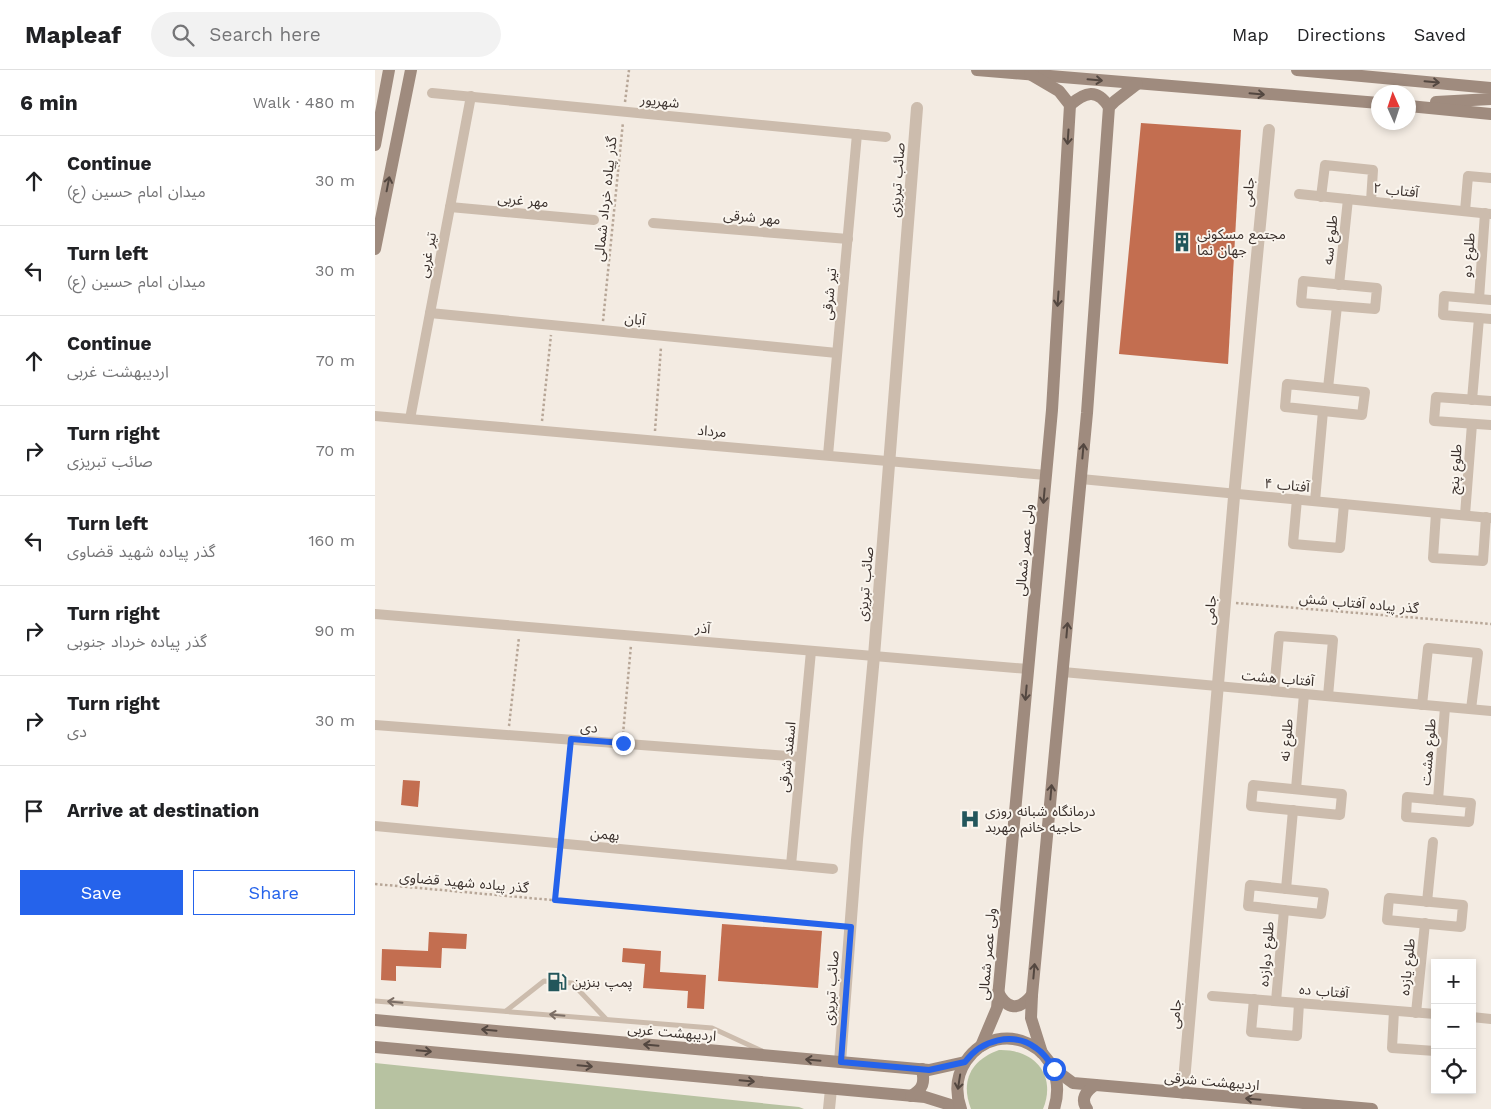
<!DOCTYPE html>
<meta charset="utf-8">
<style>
:root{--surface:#fff;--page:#f2f2f2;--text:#202124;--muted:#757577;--line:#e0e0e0;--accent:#2563eb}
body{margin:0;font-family:"Work Sans","Noto Sans Arabic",sans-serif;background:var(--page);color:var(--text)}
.controls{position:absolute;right:15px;bottom:15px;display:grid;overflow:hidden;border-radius:0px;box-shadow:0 2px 8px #0003}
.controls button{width:45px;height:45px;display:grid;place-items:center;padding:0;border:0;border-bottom:1px solid var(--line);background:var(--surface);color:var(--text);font:25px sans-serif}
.compass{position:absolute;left:996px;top:15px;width:45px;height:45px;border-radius:50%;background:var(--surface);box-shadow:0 2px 8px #0003;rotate:357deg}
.stop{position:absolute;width:15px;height:15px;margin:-11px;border:4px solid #2563eb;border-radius:50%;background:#fff}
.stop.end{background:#2563eb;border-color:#fff;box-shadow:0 1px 5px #0008}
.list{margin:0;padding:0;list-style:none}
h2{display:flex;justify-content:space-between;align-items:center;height:65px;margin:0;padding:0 20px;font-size:21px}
h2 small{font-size:16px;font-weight:400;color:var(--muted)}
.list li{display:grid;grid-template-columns:32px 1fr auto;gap:15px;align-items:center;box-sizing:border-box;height:90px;padding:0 20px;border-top:1px solid var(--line)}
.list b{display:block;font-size:19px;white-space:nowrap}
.list p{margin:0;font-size:16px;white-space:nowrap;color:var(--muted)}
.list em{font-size:16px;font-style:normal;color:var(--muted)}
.actions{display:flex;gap:10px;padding:15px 20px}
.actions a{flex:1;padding:11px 0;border:1px solid var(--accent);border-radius:0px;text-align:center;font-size:18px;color:var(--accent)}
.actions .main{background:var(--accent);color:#fff}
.icon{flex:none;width:28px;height:28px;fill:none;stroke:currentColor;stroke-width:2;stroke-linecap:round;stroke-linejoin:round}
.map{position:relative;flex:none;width:1116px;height:1039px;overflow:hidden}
header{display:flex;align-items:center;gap:30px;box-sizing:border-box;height:70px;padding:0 25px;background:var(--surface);border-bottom:1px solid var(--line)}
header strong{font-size:24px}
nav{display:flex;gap:28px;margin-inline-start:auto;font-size:18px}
.search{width:350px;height:45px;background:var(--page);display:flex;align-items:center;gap:12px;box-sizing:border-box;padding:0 18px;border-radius:28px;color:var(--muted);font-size:19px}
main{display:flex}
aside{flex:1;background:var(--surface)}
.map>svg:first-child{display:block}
</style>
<header>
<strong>Mapleaf</strong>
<div class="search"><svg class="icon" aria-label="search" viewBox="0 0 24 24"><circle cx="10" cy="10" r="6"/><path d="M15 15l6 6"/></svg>Search here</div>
<nav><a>Map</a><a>Directions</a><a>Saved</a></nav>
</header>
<main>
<aside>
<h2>6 min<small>Walk · 480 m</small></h2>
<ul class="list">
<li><svg class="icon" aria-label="ahead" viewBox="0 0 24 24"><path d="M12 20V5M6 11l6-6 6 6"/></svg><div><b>Continue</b><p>میدان امام حسین (ع)</p></div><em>30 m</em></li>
<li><svg class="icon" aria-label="left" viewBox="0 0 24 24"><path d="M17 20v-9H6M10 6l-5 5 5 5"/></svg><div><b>Turn left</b><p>میدان امام حسین (ع)</p></div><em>30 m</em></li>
<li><svg class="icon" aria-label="ahead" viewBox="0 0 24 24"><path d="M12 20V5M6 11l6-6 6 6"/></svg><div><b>Continue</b><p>اردیبهشت غربی</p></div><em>70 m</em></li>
<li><svg class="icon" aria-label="right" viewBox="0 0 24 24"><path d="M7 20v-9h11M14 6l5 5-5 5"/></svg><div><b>Turn right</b><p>صائب تبریزی</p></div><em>70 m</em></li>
<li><svg class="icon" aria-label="left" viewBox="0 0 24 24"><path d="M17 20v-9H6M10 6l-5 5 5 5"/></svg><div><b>Turn left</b><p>گذر پیاده شهید قضاوی</p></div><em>160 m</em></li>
<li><svg class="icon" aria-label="right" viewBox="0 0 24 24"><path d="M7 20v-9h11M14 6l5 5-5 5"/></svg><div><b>Turn right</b><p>گذر پیاده خرداد جنوبی</p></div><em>90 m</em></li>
<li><svg class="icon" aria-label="right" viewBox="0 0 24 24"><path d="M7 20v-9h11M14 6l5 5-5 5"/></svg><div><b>Turn right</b><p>دی</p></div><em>30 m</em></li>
<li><svg class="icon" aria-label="arrive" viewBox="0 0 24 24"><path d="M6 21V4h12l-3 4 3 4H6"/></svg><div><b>Arrive at destination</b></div></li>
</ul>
<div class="actions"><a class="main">Save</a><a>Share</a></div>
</aside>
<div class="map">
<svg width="1116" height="1039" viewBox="0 0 1116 1039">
<rect width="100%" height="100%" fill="#f3ebe2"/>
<!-- green -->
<g fill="#b7c2a1">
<path d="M624,980c35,-1 58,25 44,59h-72c-11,-28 0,-49 28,-59z"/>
<path d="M0,993l424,44 5,2h-429z"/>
</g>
<!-- building -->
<g fill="#c36e50">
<path d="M766,53l100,7 -13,234 -109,-10z"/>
<path d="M28,710l17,1 -2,26 -17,-2z"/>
<path d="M347,854l100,7 -4,57 -100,-7z"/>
<path d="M54,862l38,2 -1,15 -24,-1 -1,20 -45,-2v15l-15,-1 1,-31 46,2z"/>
<path d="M248,878l38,3 -1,21 46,3 -2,34 -17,-1 1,-17 -45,-3 2,-24 -23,-2z"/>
</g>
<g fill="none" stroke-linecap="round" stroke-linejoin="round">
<!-- path -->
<g stroke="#b7a697" stroke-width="2.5" stroke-dasharray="2.5 2.5" stroke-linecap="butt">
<path d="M250,32l4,-32"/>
<path d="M228,251l20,-199"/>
<path d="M167,351l9,-86"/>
<path d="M280,361l6,-84"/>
<path d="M861,533l255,21"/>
<path d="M134,656l10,-89"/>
<path d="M248,664l8,-89"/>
<path d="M186,764l9,-84"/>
<path d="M0,814l464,42"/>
<path d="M180,830l4,-46"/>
</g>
<!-- service -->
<g stroke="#ccbcad" stroke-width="5">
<path d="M0,931l337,27 50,23"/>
<path d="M131,941l38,-30 28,2 34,36"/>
</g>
<!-- minor -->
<g stroke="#ccbcad" stroke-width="10">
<path d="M57,23l454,44"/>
<path d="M924,124l192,20"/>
<path d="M946,127l4,-32 48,5 -2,31"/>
<path d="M75,137l144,13"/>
<path d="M1090,141l3,-35 23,2"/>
<path d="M278,153l195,16"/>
<path d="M928,211l74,7 -2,21 -74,-6z"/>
<path d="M964,215l9,-86"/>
<path d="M1104,229l6,-86"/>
<path d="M1116,230l-47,-4 -1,19 48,4"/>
<path d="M55,243l407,40"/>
<path d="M912,314l78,8 -3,23 -77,-8z"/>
<path d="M953,318l9,-82"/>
<path d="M1097,330l7,-82"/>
<path d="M1116,331l-55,-4 -2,24 57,4"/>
<path d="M0,346l671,59"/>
<path d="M35,349l61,-323"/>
<path d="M453,385l29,-321"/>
<path d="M706,409l410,39"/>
<path d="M922,429l-4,45 47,4 4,-44"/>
<path d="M940,431l8,-90"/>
<path d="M1061,443l-3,45 50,3 3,-44"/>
<path d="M1090,445l7,-91"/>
<path d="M0,544l653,55"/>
<path d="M688,602l428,39"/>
<path d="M899,621l5,-55 54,4 -5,56"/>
<path d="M1047,635l6,-57 50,5 -7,56"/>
<path d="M0,655l426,32"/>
<path d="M878,715l89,9 -2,21 -89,-9z"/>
<path d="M921,719l8,-95"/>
<path d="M1032,727l64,6 -2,19 -63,-5z"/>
<path d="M1063,730l7,-93"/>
<path d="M0,756l458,43"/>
<path d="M416,795l20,-214"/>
<path d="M875,815l74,8 -3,21 -73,-8z"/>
<path d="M911,819l7,-79"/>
<path d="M1014,828l74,7 -2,22 -74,-7z"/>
<path d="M1052,832l6,-60"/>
<path d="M837,926l223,18"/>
<path d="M879,929l-3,33 46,4 2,-33"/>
<path d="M901,931l8,-91"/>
<path d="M1019,941l-2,37 43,3"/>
<path d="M1041,943l9,-90"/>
<path d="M1097,947l19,2"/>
</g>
<!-- tertiary -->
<g stroke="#ccbcad" stroke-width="12">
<path d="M465,992l17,-222 17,-184 43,-548"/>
<path d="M808,1023l51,-596 35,-367"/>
<path d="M454,1039l2,-20"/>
</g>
<!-- secondary -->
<g stroke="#9f8b7e" stroke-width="12">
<path d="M602,0l402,33"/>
<path d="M922,0l194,18"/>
<path d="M1061,32l55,-3"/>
<path d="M695,35c15,-13 27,-17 39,2"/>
<path d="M1034,36l82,8"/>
<path d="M0,75l14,-75"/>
<path d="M0,179l36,-179"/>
<path d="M623,922c9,18 21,19 34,3"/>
<path d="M0,950l554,50 36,-8"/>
<path d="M606,976l16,-38 55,-598 18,-305 -11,-14 -29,-17"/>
<path d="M0,977l550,50 35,11"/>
<path d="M667,983l-11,-35 1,-23 55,-582 22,-306 6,-6 22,-17"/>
<path d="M679,999l19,14 299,26"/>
<path d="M536,1026c12,-7 14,-13 11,-27"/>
<path d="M586,1039c-6,-17 -5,-33 5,-48 33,-48 107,-13 88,48"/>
<path d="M712,1039c-7,-10 -1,-18 8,-24"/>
</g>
</g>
<!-- one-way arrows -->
<defs><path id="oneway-shaft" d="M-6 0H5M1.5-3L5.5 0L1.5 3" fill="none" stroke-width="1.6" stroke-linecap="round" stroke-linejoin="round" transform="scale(1.25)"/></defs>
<g stroke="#534740">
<use href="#oneway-shaft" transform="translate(720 10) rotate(5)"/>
<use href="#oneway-shaft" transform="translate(1057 12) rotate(5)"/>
<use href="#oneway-shaft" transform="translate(882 24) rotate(5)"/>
<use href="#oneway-shaft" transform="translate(693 67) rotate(94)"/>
<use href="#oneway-shaft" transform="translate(13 114) rotate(-79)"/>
<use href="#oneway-shaft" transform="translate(683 229) rotate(94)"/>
<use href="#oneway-shaft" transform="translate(708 381) rotate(-85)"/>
<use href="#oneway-shaft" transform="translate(669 426) rotate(95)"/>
<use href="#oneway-shaft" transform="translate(692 560) rotate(-85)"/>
<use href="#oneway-shaft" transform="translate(651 623) rotate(95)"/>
<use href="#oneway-shaft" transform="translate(676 722) rotate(-85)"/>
<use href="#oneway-shaft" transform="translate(659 901) rotate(-85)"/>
<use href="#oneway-shaft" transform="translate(114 960) rotate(-175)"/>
<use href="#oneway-shaft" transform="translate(276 975) rotate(-175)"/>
<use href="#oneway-shaft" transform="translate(49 981) rotate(5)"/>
<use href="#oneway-shaft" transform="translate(438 990) rotate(-175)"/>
<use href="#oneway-shaft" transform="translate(210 996) rotate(5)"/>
<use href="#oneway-shaft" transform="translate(372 1011) rotate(5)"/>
<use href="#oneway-shaft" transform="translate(584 1012) rotate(99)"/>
<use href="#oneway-shaft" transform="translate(878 1029) rotate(-175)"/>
</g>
<g stroke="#7c6f66">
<use href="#oneway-shaft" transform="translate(20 932) rotate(-175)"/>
<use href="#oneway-shaft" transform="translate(182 945) rotate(-175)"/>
</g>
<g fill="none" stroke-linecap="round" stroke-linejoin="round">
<!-- route -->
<path stroke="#2563eb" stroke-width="6" d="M248,673l-52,-4 -16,161 296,27 -10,135 88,8 36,-8c16,-22 48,-31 71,-14 8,5 13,13 18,21"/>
</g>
<!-- icons -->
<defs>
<symbol id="building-bare" viewBox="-9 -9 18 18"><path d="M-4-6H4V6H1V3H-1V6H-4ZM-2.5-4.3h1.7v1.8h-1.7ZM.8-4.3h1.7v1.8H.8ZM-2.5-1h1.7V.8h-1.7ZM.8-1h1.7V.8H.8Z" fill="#22565b" stroke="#faf5ee" stroke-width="2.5" paint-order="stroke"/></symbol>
<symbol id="hospital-bare" viewBox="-9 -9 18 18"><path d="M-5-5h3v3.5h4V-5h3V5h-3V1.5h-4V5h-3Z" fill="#22565b" stroke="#faf5ee" stroke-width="2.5" paint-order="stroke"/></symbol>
<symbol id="fuel-bare" viewBox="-9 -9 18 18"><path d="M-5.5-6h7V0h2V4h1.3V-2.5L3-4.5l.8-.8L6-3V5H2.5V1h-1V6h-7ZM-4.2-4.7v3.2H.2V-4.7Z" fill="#22565b" stroke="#faf5ee" stroke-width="2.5" paint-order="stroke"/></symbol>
</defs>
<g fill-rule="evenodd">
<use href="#building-bare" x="793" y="158" width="28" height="28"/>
<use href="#hospital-bare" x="581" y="735" width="28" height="28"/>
<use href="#fuel-bare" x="168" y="898" width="28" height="28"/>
</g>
<g text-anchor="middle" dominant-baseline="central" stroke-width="4" stroke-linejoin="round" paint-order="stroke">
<!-- street labels -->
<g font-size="14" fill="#3a302c" stroke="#faf5ee">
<text transform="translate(285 31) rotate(6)">شهریور</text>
<text transform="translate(522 110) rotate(-86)">صائب تبریزی</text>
<text transform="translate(1021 120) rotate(6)">آفتاب ۲</text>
<text transform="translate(873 122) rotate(-85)">جامی</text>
<text transform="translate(230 129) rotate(-84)">گذر پیاده خرداد شمالی</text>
<text transform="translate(148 130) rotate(5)">مهر غربی</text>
<text transform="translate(377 147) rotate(5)">مهر شرقی</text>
<text transform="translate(955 170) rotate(-84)">طلوع سه</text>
<text transform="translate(52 185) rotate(-79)">تیر غربی</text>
<text transform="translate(1093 185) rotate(-85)">طلوع دو</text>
<text transform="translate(454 224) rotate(-85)">تیر شرقی</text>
<text transform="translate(260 249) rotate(6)">آبان</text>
<text transform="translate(337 361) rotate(5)">مرداد</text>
<text transform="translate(1080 399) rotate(-86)">طلوع پنج</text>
<text transform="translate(912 415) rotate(5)">آفتاب ۴</text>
<text transform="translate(649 480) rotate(-85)">ولی عصر شمالی</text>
<text transform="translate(490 514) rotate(-85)">صائب تبریزی</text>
<text transform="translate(984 533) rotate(5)">گذر پیاده آفتاب شش</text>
<text transform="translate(835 540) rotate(-85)">جامی</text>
<text transform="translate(328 558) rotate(5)">آذر</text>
<text transform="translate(903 608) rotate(5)">آفتاب هشت</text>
<text transform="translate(214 657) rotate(4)">دی</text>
<text transform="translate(911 670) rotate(-85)">طلوع نه</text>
<text transform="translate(1053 682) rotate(-85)">طلوع هشت</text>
<text transform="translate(412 687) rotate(-84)">اسفند شرقی</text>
<text transform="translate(230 764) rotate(5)">بهمن</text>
<text transform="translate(89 812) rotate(5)">گذر پیاده شهید قضاوی</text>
<text transform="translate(612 884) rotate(-85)">ولی عصر شمالی</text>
<text transform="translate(891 884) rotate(-85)">طلوع دوازده</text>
<text transform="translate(1032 897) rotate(-84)">طلوع یازده</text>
<text transform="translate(456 918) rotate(-86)">صائب تبریزی</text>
<text transform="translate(949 921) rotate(5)">آفتاب ده</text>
<text transform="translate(800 944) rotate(-85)">جامی</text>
<text transform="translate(297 962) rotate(5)">اردیبهشت غربی</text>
<text transform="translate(837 1011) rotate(5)">اردیبهشت شرقی</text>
</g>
<!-- poi labels -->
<g font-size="14" fill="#3a302c" stroke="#faf5ee" text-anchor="start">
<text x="822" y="164">مجتمع مسکونی<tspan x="822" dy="16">جهان نما</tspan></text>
<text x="610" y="741">درمانگاه شبانه‌ روزی<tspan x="610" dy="16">حاجیه‌ خانم مهربد</tspan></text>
<text x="197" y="912">پمپ بنزین</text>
</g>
</g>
</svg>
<div class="controls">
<button>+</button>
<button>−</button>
<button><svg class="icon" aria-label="locate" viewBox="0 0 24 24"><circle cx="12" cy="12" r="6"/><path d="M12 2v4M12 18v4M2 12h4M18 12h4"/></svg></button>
</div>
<svg class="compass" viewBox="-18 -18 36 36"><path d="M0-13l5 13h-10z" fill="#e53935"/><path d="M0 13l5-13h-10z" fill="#757577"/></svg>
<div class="stop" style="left:679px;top:999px"></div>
<div class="stop end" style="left:248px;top:673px"></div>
</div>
</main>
